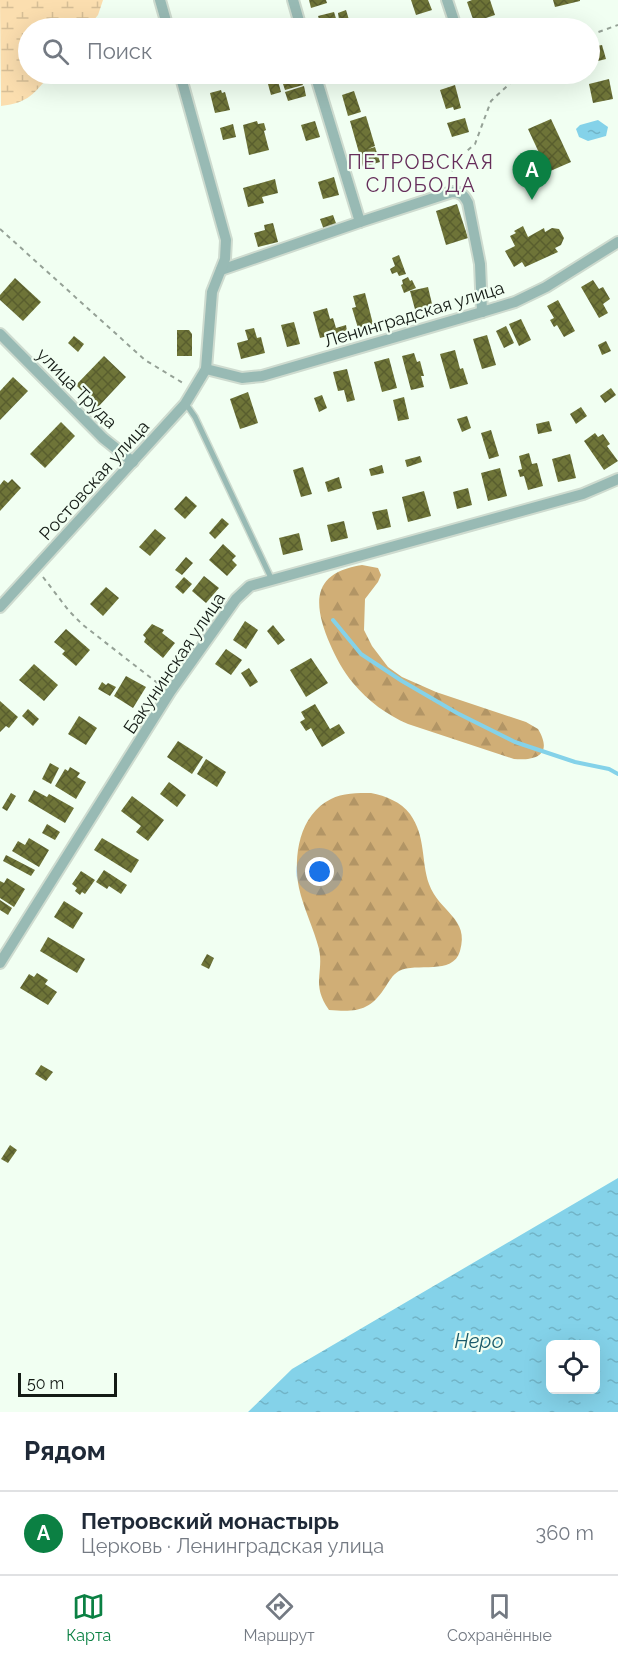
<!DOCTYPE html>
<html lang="ru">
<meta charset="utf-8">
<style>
:root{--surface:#fff;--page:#f6f6f7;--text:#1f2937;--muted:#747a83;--line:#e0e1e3;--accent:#0b8043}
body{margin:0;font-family:Raleway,sans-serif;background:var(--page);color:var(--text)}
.controls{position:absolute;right:18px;bottom:18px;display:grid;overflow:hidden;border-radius:9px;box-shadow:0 6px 24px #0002}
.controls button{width:54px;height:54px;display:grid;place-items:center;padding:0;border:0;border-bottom:2px solid var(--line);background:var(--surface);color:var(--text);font:30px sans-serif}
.scale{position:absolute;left:18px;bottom:15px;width:99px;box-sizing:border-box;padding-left:6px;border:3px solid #141b15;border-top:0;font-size:16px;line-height:21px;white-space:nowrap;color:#141b15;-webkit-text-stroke:4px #f1fff2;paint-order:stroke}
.you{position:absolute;left:320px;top:872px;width:21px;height:21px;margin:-15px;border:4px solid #fff;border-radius:50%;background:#1a73e8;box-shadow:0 0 0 9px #1a73e833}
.badge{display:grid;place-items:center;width:39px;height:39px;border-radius:50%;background:var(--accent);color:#fff;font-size:20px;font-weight:700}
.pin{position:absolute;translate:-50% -50px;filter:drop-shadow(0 2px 3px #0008)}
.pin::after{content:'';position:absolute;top:32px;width:21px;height:18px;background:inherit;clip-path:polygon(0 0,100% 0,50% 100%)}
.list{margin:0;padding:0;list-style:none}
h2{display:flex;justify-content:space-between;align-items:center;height:78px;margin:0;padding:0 24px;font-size:26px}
h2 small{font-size:20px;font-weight:400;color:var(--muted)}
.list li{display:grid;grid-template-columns:39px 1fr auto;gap:18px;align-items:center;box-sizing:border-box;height:84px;padding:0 24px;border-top:2px solid var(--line)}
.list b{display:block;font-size:22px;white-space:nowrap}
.list p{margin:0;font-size:20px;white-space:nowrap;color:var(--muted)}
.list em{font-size:20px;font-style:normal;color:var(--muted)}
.icon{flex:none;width:33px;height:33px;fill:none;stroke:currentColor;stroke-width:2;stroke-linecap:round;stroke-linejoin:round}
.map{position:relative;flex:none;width:618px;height:1412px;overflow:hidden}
.search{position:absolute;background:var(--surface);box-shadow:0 6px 24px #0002;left:18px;right:18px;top:18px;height:66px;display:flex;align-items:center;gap:15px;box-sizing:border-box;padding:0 21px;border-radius:33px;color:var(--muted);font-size:22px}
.sheet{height:162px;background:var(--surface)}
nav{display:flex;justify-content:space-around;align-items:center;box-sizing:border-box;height:84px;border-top:2px solid var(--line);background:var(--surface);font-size:16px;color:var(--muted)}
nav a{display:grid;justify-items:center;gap:3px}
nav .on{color:var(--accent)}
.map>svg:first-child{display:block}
</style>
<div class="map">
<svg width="618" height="1412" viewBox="0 0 618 1412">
<defs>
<pattern id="forest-firs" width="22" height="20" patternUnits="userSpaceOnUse" patternTransform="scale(1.5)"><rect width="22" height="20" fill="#d0ae76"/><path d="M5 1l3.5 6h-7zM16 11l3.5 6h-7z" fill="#b29565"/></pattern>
<pattern id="wetland-marsh" width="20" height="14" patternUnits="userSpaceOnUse" patternTransform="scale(1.5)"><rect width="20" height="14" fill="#fbdeaf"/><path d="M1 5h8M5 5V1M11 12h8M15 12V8" fill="none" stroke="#d6be96"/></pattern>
<pattern id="water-ripples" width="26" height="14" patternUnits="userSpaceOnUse" patternTransform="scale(1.5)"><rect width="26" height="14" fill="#84d2e9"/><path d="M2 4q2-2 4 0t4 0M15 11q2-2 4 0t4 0" fill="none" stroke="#71b4c7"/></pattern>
<pattern id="building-cross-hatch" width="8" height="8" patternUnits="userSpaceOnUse" patternTransform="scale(1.5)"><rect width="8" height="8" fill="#6e7438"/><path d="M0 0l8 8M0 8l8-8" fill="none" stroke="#595e2e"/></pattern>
</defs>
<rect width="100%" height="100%" fill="#f1fff2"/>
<!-- forest -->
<g fill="url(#forest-firs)">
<path d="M362,565l16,3 3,7 -3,7 -13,17 -1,31 8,16 16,21 14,10 34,15 90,30 12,7c15,25 -1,32 -24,30l-106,-35c-21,-9 -40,-23 -55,-41 -10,-12 -17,-25 -23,-39 -17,-40 -19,-71 32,-79z"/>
<path d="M371,793c15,3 30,9 39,21 16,22 11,47 19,70 10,28 41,34 31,67 -7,25 -44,11 -61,20 -7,4 -10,11 -15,18 -15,23 -30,23 -55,21 -18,-26 -5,-37 -10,-61 -5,-20 -16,-42 -20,-61 -6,-32 0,-73 32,-89 11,-6 27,-6 40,-6z"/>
</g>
<!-- wetland -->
<path fill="url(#wetland-marsh)" d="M0,0h103l-5,15 -11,13h-59v46h23c-17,19 -22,29 -50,32z"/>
<!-- water -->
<g fill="url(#water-ripples)" fill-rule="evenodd">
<path d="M598,120l10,7 -2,9 -18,5 -9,-4 -3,-8 4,-4z"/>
<path d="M618,1178v234h-370l44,-43zM596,1344v46h-46v-46z"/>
</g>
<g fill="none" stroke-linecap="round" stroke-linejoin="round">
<!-- stream -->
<path stroke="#84d2e9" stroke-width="4" d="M333,620l28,34 41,27 55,32 58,29 60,20 34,7 9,5"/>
</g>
<!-- building -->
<g fill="url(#building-cross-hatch)">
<path d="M309,0h17l1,3 -16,5z"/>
<path d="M411,0h17l4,10 -16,5z"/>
<path d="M472,0h18l5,15 -21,7 -7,-20z"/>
<path d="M553,0h27v1l-25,6z"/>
<path d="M346,10l4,13 -10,3 -2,-13z"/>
<path d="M334,12l5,16h-22l-1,-5 4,-1 -2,-6z"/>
<path d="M540,19l3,9h-18l-2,-4z"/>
<path d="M435,21l3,7h-22v-1z"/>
<path d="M602,45l4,14 -16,4v-16z"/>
<path d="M380,74h12l2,7 -10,3z"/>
<path d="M300,76l3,9 -18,5 -3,-9z"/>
<path d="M609,79l4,20 -20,4 -4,-19z"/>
<path d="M278,81l3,11 -10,3 -3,-11z"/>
<path d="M455,85l6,23 -7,2 -1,-3 -7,2 -6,-19z"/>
<path d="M304,86l2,10 -18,5 -3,-9z"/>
<path d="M221,90l1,3 3,-1 5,18 -15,3 -5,-20z"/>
<path d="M354,91l7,21 -13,4 -6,-21z"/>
<path d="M366,116l9,30 -7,3 7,-2 5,15 -17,5 -13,-46z"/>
<path d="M465,118l4,14 -17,5 -5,-14z"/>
<path d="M551,119l20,43 -23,10 -20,-43z"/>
<path d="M257,121l1,3 6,-1 2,7 -2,1 5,19 -20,5 -6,-30z"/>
<path d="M315,121l5,16 -14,4 -5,-16z"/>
<path d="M233,124l3,13 -13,3 -3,-12z"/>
<path d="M334,177l5,18 -16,4 -5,-17z"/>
<path d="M275,179l3,14 -16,4 2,6 -16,4 -5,-19z"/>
<path d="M457,204l11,34 -22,7 -10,-34z"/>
<path d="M333,215l4,11 -13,4 -4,-11z"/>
<path d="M273,223l5,19 -20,5 -4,-14 11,-3 -1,-5z"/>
<path d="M523,226l5,11 16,-9 1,4 7,-4 7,1 5,9 -3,7 -6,3 3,4 -33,15 -3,-5 -8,5 -9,-16 10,-5 -5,-10 6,-3 -2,-2z"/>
<path d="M399,255l7,19 -7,2 -2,-4 -5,2 -2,-5 5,-3 -3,-8z"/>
<path d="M408,277l2,4 2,-1 4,8 -12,5 -3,-8 2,-1 -1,-4z"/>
<path d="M15,278l26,24 -18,19 -23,-21v-5z"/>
<path d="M593,280l6,9 4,-2 7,12 -7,5 5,9 -9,5 -18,-31z"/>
<path d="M428,287l5,21 -17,5 -6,-22z"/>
<path d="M365,293l8,31 -15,4 -6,-20 4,-1 -3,-11z"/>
<path d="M558,300l17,31 -11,6 -7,-12 -3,2 -4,-7 4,-2 -7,-12z"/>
<path d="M327,308l3,11 3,-1 3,10 10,-3 1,6 -27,7 -7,-26z"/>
<path d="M521,319l10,21 -12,6 -10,-22z"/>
<path d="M294,322l6,22 -13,3 -6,-22z"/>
<path d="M506,326l8,17 -10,5 -8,-17z"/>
<path d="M254,328l3,10 4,-1 4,16 -24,6 -4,-16 11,-3 -3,-10z"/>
<path d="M177,330h12l3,4v22h-15z"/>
<path d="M487,335l9,30 -14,4 -9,-30z"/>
<path d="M74,336l10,8 -6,8 -10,-9z"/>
<path d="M606,341l5,10 -9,4 -4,-10z"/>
<path d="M455,350l5,19 3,-1 5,16 -18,5 -10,-35z"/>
<path d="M414,353l3,9 3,-1 4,15h-3l3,11 -13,3 -9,-34z"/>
<path d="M104,356l22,21 -28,30 -22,-22z"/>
<path d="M389,358l8,30 -15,4 -8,-30z"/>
<path d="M347,369l8,31 -8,2 -3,-12 -6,1 -5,-19z"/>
<path d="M13,377l15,14 -28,29v-29z"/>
<path d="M611,388l5,7 -11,8 -5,-7z"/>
<path d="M248,392l10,31 -18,6 -10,-30z"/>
<path d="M322,395l5,13 -8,4 -5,-14z"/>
<path d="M404,397l5,22 -11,2 -5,-21z"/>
<path d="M581,407l6,9 -11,8 -6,-10z"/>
<path d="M467,416l4,12 -9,4 -5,-13z"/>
<path d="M549,421l3,10 -14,3 -2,-10z"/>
<path d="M61,422l14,14 -30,32 -15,-14z"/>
<path d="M491,430l8,26 -10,3 -8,-26z"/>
<path d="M595,433l3,4 5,-3 7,10 -3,2 11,15 -14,9 -20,-29z"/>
<path d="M529,453l3,11 5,-1 6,23 -15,4 -4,-14 -4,1 -2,-7 4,-1 -3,-13z"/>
<path d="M570,454l6,24 -18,4 -6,-23z"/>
<path d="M420,456l2,6 -15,5 -2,-7z"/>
<path d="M382,465l2,8 -13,3 -2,-7z"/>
<path d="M303,467l9,27 -11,3 -8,-27z"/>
<path d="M500,468l7,28 -19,5 -7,-28z"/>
<path d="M339,477l3,11 -14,4 -3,-10z"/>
<path d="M12,479l9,9 -21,23v-26l4,-5 4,3z"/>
<path d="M468,488l4,17 -15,4 -4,-17z"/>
<path d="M424,491l7,25 -23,6 -6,-25z"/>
<path d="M186,496l11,10 -12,13 -11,-10z"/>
<path d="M387,509l4,18 -14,3 -5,-18z"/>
<path d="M222,518l7,6 -14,15 -6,-6z"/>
<path d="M344,521l4,17 -17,4 -4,-17z"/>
<path d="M155,529l11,9 -16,18 -11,-9z"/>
<path d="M299,533l4,17 -20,5 -4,-17z"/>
<path d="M223,544l13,12 -4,4 5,5 -10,11 -18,-16z"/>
<path d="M186,557l7,6 -11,12 -7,-5z"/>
<path d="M204,576l15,12 -13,15 -14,-12z"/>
<path d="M184,577l8,7 -9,10 -8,-7z"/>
<path d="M106,587l13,11 -16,18 -13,-12z"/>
<path d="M245,621l13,9 -12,19 -13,-9z"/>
<path d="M152,624l12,6 -2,3 13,10 -12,15 -19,-16 2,-4 -3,-3z"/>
<path d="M273,625l12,15 -7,5 -11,-14z"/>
<path d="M66,629l24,21 -14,16 -14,-12 3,-3 -11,-9z"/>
<path d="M226,649l16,11 -11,15 -16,-11z"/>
<path d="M311,658l17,25 -22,14 -16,-27z"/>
<path d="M34,664l24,21 -14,16 -25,-21z"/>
<path d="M249,668l9,14 -8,5 -9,-14z"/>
<path d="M126,676l20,11 -13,21 -19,-12z"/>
<path d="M102,682l4,3 2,-2 8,4 -6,9 -12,-7z"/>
<path d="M0,701l18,16 -9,11 -3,-2 -6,6z"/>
<path d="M315,704l15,25 9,-5 6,9 -23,14 -11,-19 -5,3 -6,-9 5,-3 -4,-7z"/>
<path d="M28,709l11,10 -6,7 -11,-10z"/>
<path d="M79,716l18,12 -11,17 -18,-11z"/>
<path d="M178,741l25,16 -11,17 -25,-17z"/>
<path d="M206,759l20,13 -9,15 -20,-13z"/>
<path d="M50,763l9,5 -8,16 -9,-5z"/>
<path d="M70,767l10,6 -3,4 9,5 -10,17 -21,-13 10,-17 3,2z"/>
<path d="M169,782l17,13 -9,12 -17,-13z"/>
<path d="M34,790l13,7 2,-3 25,14 -9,15 -37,-22z"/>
<path d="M11,793l5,3 -9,15 -5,-3z"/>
<path d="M132,796l32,24 -16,21 -12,-9 5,-6 -20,-15z"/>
<path d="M47,824l13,8 -5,8 -13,-7z"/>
<path d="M29,838l20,12 -10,17 -27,-16 6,-10 7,4z"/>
<path d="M102,838l37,22 -8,13 -37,-23z"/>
<path d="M6,855l29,15 -4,6 -28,-15z"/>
<path d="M104,870l23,15 -6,9 -12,-8 -2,3 -11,-7z"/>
<path d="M81,871l14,9 -10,14 -3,-2 -2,3 -5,-4 2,-3 -5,-4z"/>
<path d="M7,878l18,11 -11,18 -14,-9v-17l4,2z"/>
<path d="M0,900l12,8 -4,7 -8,-5z"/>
<path d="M64,901l19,12 -10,16 -19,-12z"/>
<path d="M48,937l37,22 -8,14 -37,-22z"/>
<path d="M207,954l7,4 -5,11 -8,-4z"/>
<path d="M37,973l11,7 -3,4 12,8 -9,13 -28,-17 9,-14 5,3z"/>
<path d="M41,1065l12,7 -7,9 -11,-7z"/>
<path d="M10,1145l7,5 -9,13 -7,-4z"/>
</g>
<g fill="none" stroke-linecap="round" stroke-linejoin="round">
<defs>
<path id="service" d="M186,404l9,13 77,163"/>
<g id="minor">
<path d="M160,0l8,28"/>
<path d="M293,0l8,28"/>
<path d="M447,0l9,27"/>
<path d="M315,74l45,148"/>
<path d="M221,270l139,-48 92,-30c9,0 12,3 16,11l12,61 2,48"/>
<path d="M0,334l103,104 30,24"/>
<path d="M206,369l36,9 20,-2 220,-64 33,-10 31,-15 72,-45"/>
<path d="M0,607l185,-203 21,-35 6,-77 13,-33 1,-19 -46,-166"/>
<path d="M0,963l170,-271 66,-93 14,-13 333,-92 35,-15"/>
</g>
</defs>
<!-- service casing -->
<use href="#service" stroke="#cedbcf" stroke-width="8"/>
<!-- minor casing -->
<use href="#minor" stroke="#cedbcf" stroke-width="14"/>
<!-- path -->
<g stroke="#95a196" stroke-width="2" stroke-dasharray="4.5 4.5" stroke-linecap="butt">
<path d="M590,35l28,-10"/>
<path d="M450,180l3,-14 8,-10 14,-12 16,-43 29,-27"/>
<path d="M0,229l145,131 38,23"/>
<path d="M43,577l26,34 14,14 77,60"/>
</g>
<!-- service -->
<use href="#service" stroke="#98bab4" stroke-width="5"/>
<!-- minor -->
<use href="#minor" stroke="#98bab4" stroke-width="10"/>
</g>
<g text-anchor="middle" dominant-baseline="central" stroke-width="4.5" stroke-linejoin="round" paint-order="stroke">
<!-- street labels -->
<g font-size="18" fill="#141b15" stroke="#f1fff2">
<text transform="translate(414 314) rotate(-17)">Ленинградская улица</text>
<text transform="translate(77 388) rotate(45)">улица Труда</text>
<text transform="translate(94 480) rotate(-48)">Ростовская улица</text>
<text transform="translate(174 663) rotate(-56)">Бакунинская улица</text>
</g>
<!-- neighbourhood labels -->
<g font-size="20" letter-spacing="1.5" fill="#652d5a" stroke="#f1fff2">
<text x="421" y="162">ПЕТРОВСКАЯ<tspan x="421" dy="23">СЛОБОДА</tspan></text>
</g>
<!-- water labels -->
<g font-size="20" font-style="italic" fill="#1a5a6a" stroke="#f1fff2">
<text x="479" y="1341">Неро</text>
</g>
</g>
</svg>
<div class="controls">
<button><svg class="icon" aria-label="locate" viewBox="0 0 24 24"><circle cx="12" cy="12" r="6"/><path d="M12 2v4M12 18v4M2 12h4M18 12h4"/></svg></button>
</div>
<div class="scale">50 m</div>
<div class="you"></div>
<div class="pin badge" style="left:532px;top:200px">A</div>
<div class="search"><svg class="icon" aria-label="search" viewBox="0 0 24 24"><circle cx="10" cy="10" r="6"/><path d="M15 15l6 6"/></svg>Поиск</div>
</div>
<section class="sheet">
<h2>Рядом<small></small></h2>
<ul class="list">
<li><span class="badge">A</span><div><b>Петровский монастырь</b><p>Церковь · Ленинградская улица</p></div><em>360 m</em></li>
</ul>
</section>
<nav>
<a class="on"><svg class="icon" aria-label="map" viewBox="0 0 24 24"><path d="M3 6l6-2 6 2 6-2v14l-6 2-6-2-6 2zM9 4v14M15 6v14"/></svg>Карта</a>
<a><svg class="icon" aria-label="directions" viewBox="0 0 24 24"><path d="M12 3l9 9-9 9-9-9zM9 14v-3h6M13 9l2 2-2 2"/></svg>Маршрут</a>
<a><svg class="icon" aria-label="saved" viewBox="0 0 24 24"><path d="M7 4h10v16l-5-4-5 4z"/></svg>Сохранённые</a>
</nav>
